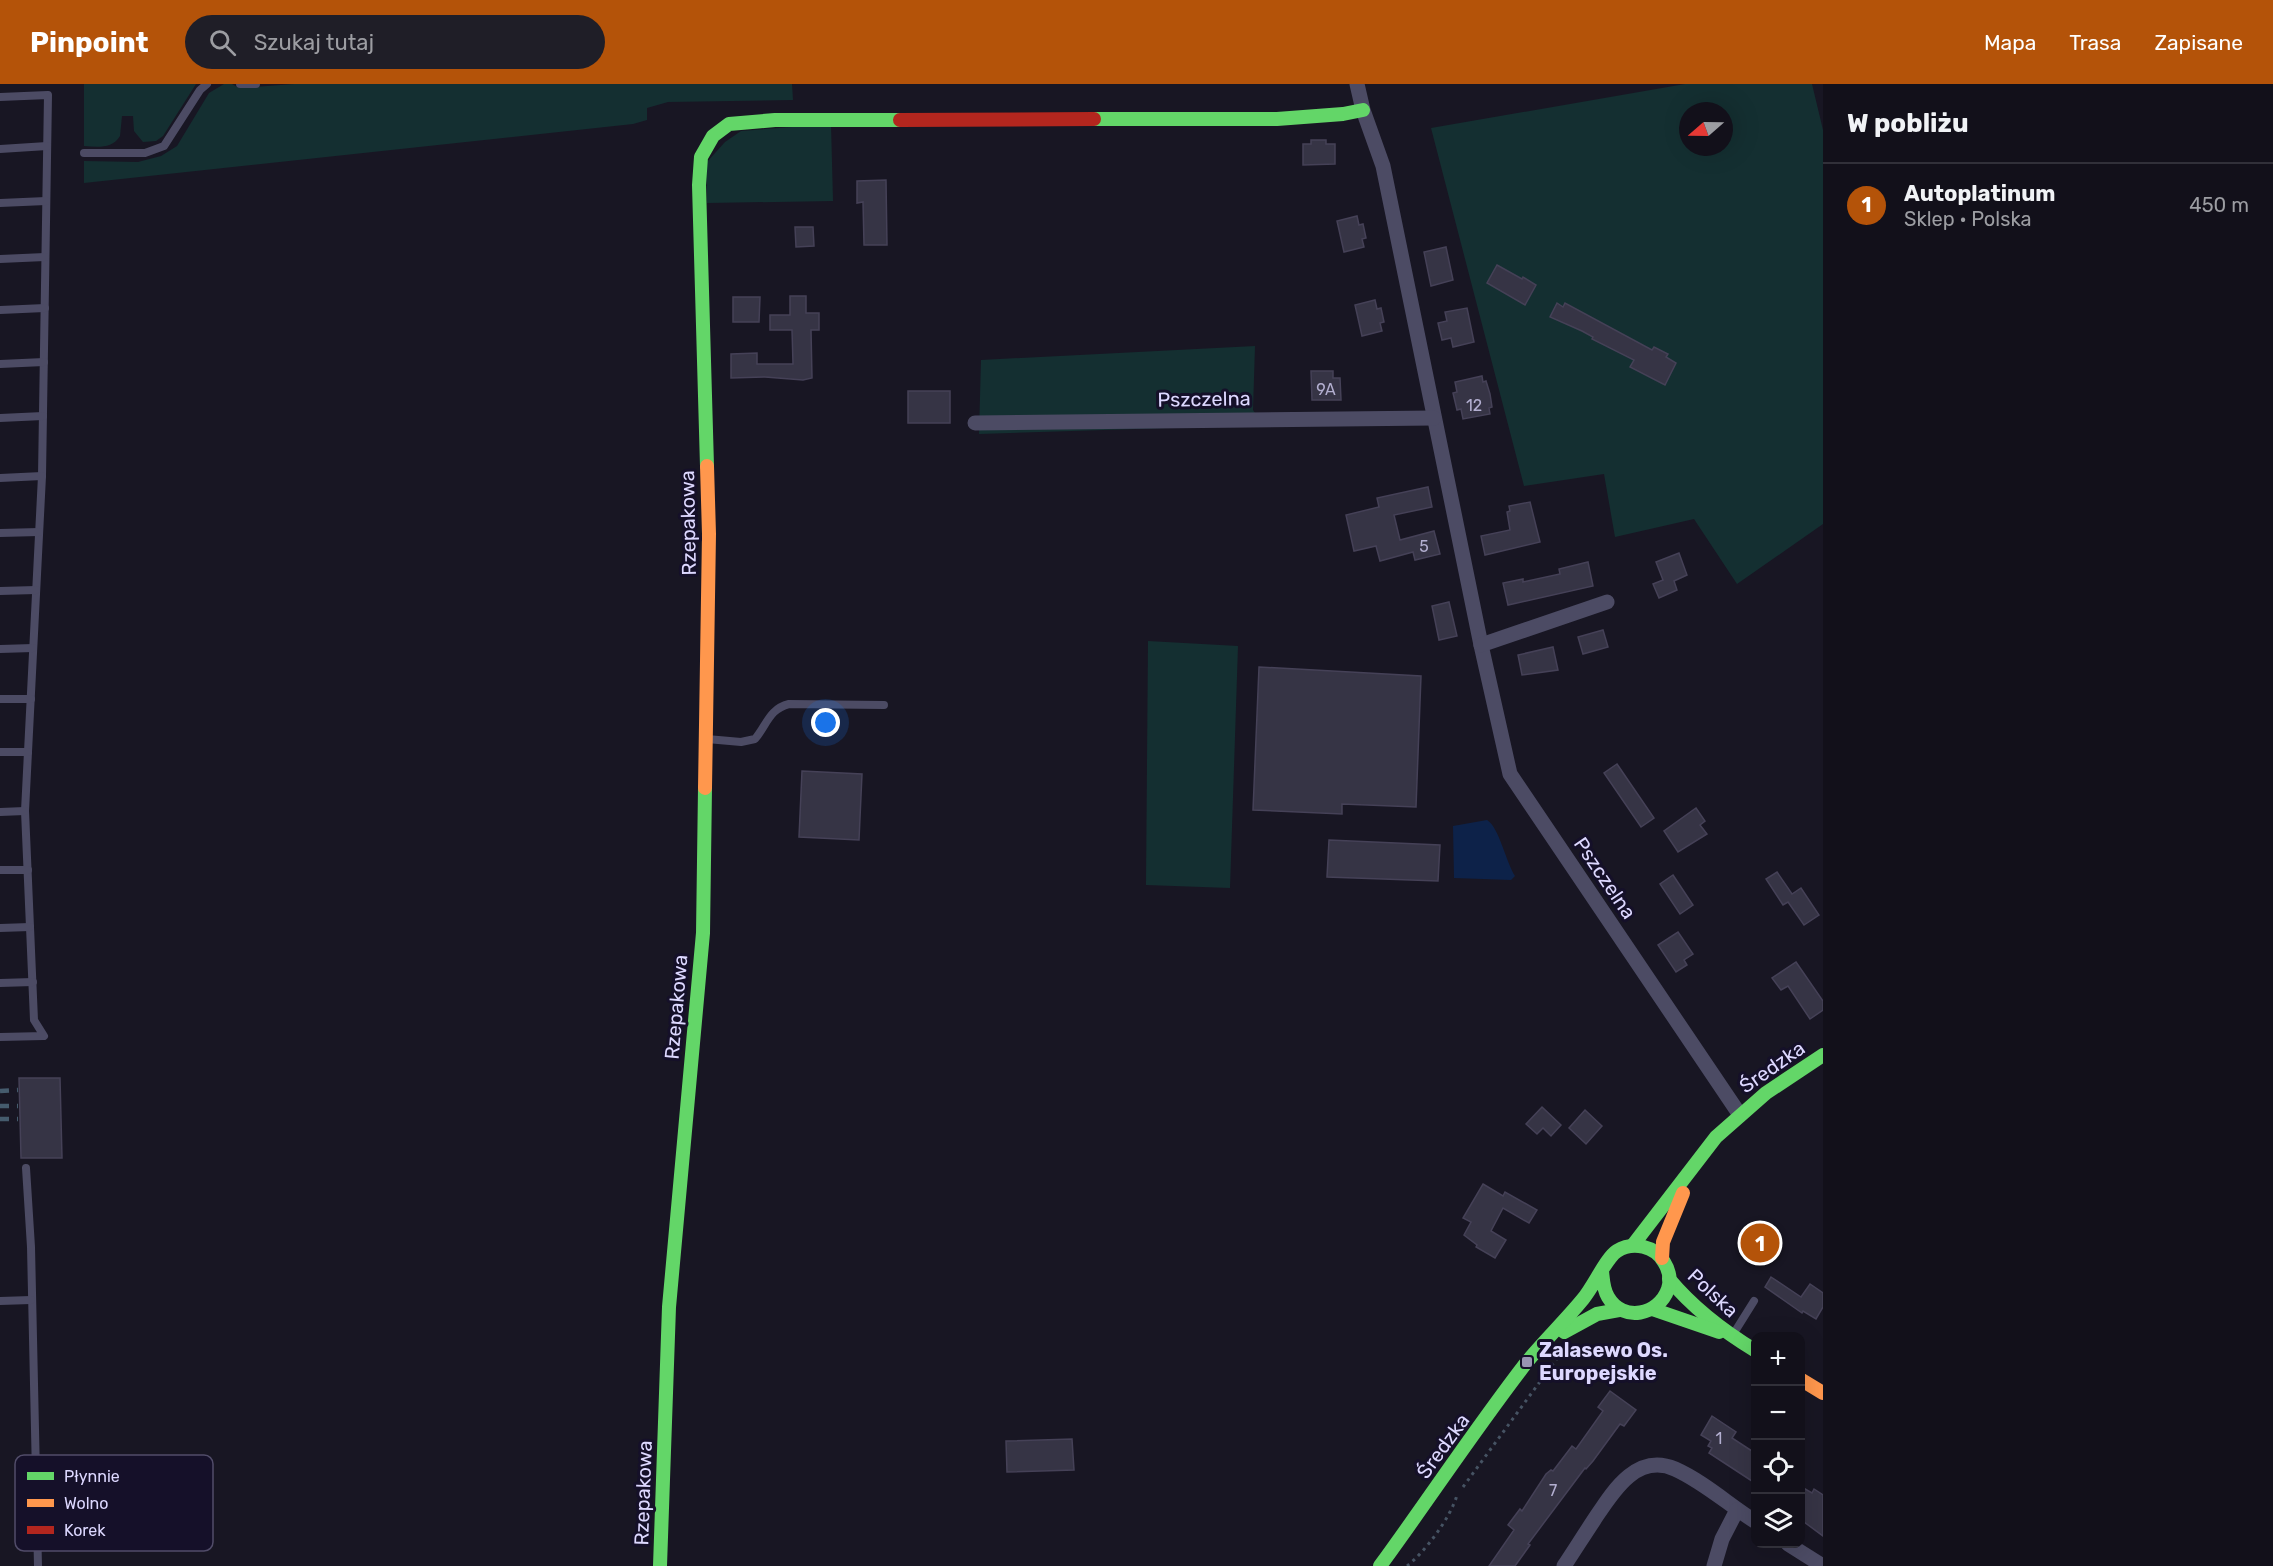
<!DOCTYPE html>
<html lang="pl">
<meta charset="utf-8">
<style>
:root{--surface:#12101a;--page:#1f1e27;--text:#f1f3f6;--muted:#9c9da2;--line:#313039;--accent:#b45309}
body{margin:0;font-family:Rubik,sans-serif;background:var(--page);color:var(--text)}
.controls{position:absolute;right:18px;bottom:18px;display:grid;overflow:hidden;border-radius:12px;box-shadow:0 6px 24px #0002}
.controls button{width:54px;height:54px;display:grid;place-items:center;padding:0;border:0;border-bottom:2px solid var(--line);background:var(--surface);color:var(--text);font:30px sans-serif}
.compass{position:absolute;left:1679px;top:18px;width:54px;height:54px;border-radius:50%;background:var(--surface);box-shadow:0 6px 24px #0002;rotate:250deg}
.you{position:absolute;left:826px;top:639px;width:21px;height:21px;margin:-15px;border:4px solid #fff;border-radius:50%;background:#1a73e8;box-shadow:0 0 0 9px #1a73e833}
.badge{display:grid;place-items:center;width:39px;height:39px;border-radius:50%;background:var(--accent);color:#fff;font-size:20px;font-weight:700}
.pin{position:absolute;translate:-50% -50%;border:3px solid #fff;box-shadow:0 2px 6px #0006}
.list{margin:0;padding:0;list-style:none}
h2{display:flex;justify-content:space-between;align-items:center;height:78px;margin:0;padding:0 24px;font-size:26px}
h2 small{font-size:20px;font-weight:400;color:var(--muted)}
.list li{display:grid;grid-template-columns:39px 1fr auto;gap:18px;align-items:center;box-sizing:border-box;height:84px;padding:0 24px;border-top:2px solid var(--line)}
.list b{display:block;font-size:22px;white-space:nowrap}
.list p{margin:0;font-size:20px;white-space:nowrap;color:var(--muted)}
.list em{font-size:20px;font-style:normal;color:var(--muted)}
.icon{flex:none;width:33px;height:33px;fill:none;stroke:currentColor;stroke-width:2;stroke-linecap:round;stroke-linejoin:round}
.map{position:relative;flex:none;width:1823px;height:1482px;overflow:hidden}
header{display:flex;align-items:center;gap:36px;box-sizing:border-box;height:84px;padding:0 30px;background:var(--accent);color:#fff}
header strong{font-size:28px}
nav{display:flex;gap:33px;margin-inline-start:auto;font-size:21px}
.search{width:420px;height:54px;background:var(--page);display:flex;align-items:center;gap:15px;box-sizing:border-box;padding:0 21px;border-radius:33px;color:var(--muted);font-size:22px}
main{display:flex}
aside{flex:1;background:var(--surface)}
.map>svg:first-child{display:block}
</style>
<header>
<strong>Pinpoint</strong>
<div class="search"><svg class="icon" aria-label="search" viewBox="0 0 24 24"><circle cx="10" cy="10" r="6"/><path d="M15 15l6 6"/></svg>Szukaj tutaj</div>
<nav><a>Mapa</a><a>Trasa</a><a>Zapisane</a></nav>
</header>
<main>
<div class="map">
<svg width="1823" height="1482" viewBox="0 0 1823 1482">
<rect width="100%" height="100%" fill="#181623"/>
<!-- green -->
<g fill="#142f31" fill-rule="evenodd">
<path d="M84,0h112l-33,52 -7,5 -13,1 -9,-11 -1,-15h-11l-2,20c-8,13 -22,11 -36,10z"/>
<path d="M224,0h8l7,4 55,-4h498l1,16 -125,2 -21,6v12l-14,4 -549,59v-22l54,1 23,-6 16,-10 32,-53z"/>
<path d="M1685,0h127l11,46v394l-86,60 -43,-65 -79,18 -11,-63 -80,12 -93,-358zM1688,27h36v36h-36z"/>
<path d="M831,40l2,77 -126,2 -1,-40 19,-21 16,-11z"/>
<path d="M1255,262l-2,64 10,15 -284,9 2,-74z"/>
<path d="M1148,557l90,5 -8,242 -84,-3z"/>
</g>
<!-- water -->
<path fill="#0d2249" d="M1487,736c12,7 19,42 28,56l-4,4 -57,-2 -1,-52z"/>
<!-- building -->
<g fill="#363445" stroke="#454157" stroke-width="1.5">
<path d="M1311,56h15v4h9v20l-32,1v-21h8z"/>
<path d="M886,96l1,65h-23l-1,-43 -6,1v-22z"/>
<path d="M1357,132l2,9 4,-1 3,14 -4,1 2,8 -20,5 -7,-31z"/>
<path d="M795,143h18l1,19 -18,1z"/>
<path d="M1446,163l7,33 -22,6 -7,-34z"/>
<path d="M1497,181l25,14 1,-2 13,8 -11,20 -38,-22z"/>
<path d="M790,212h16v17h13v17h-8l1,48 -9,2 -38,-3 -34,1v-24l26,-1v11h36l-1,-34h-22v-15h20z"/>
<path d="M733,213h27l-1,25h-26z"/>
<path d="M1375,216l2,9 4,-1 3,14 -4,1 2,8 -20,5 -7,-31z"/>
<path d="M1557,219l6,4 2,-4 87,47 2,-3 14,7 -2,3 10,6 -11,22 -35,-18 4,-7 -42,-21 1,-2 -11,-6 -32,-14z"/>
<path d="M1467,224l7,34 -21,5 -2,-9 -9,2 -4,-17 9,-2 -2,-9z"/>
<path d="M1311,287h22v7h7l1,22h-29z"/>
<path d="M1482,292l1,6 3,-1 4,13 2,13 -3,1 1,6 -27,5 -2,-10 -4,1 -4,-17 4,-1 -2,-10z"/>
<rect x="908" y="307" width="42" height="32"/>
<path d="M1428,403l4,20 -38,8 6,25 34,-9 6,23 -25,6 -2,-8 -33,9 -4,-15 -22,5 -8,-36 33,-8 -2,-9z"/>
<path d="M1530,418l10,40 -55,13 -4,-19 29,-6 -3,-18 3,-1 -1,-5z"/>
<path d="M1679,469l8,22 -13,6 3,9 -18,8 -6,-14 10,-4 -7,-18z"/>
<path d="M1588,478l5,24 -85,19 -5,-22 20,-4v3l37,-8 -1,-5z"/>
<path d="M1449,518l8,34 -18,4 -7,-34z"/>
<path d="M1603,546l5,17 -25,7 -5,-17z"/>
<path d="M1553,563l5,23 -36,5 -4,-20z"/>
<path d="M1259,583l162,9 -5,131 -74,-3v10l-89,-4z"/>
<path d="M1617,680l37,54 -13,9 -37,-54z"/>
<path d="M802,687l60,3 -3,66 -60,-3z"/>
<path d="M1696,724l9,13 -5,4 7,9 -29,18 -14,-21z"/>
<path d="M1329,756l111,5 -2,36 -111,-4z"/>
<path d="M1777,788l15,22 9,-6 18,27 -15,10 -16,-23 -5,3 -17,-26z"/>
<path d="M1673,791l20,30 -13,9 -20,-30z"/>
<path d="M1678,848l15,22 -9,6 3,5 -11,7 -18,-27z"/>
<path d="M1796,878l27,39v9l-13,9 -22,-33 -7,4 -9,-12z"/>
<path d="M19,994h41l2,80h-41z"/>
<path d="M1542,1023l19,18 -10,11 -8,-8 -6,6 -11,-10z"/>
<path d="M1585,1026l17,16 -16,18 -17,-16z"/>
<path d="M1483,1100l20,12 2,-4 32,18 -8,13 -26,-15 -12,23 15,9 -11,18 -19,-11 1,-2 -13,-10 7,-13 -8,-4z"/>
<path d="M1771,1193l30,20 9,-13 13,9v14l-7,12 -13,-8 -1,2 -37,-26z"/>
<path d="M1610,1307l26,19 -12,16 -4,-2 -27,37 -7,8 -1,-1 -57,76 2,1 -15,21h-26l25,-36 -6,-5 12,-16 2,2 24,-37 5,-4 2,1 19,-25 4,3 27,-38 -5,-4z"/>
<path d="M1712,1332l24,16 -4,6 23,15v30l-46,-30 3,-5 -4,-2 3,-5 -10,-6z"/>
<path d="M1072,1355l2,31 -67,2 -1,-31z"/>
<path d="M1800,1402l12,7 2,-4 9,6v41l-23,-17z"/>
</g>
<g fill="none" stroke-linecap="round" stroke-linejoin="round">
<!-- path -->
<g stroke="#465363" stroke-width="3" stroke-dasharray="3 4.5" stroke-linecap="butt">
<path d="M1463,1403l95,-130"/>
<path d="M1407,1482c18,-14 44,-49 50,-71"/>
</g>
<!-- lane -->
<g stroke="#4c4b64" stroke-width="8">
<path d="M240,0h16"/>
<path d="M0,13l48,-2 -6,381"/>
<path d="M0,65l47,-3"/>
<path d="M84,69h61l19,-7 36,-56 7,-6"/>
<path d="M0,119l46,-2"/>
<path d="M0,175l45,-2"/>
<path d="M0,226l45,-2"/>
<path d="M0,280l44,-2"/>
<path d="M0,334l43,-2"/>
<path d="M0,394l42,-2 -17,335 9,209 10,16 -44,1"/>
<path d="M0,449l39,-1"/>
<path d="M0,507l36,-1"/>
<path d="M0,565l33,-1"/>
<path d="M0,615h31"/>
<path d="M707,655l34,3 14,-3c12,-14 14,-30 34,-35l95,1"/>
<path d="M0,668h28"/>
<path d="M0,728l25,-1"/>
<path d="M0,786h28"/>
<path d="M0,844l30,-1"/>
<path d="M0,899l33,-1"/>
<path d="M26,1084l5,79 7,319"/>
<path d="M0,1217l31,-1"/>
<path d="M1734,1249l20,-32"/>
</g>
<!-- street -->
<g stroke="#4c4b64" stroke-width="15">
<path d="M1357,0l6,26 20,56 98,479 29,129 230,341"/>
<path d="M975,339l459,-5"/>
<path d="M1481,561l126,-43"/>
<path d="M1788,1460l35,22"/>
<path d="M1564,1482c10,-15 20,-31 30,-46 18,-27 42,-68 81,-51 29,13 54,36 81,53"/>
<path d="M1714,1482l8,-27 15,-29"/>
</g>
<!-- fast -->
<g stroke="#63d668" stroke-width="14">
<path d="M1094,35h183l66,-5 20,-4"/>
<path d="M707,382l-8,-281 2,-28 12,-21 16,-12 46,-4h125"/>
<path d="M1633,1161l83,-108 50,-44 57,-38"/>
<path d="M1669,1195c25,30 54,52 87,72"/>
<path d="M1652,1225l67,23"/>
<path d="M1564,1248l33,-18 22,-4"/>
<path d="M660,1482l9,-259 34,-374 2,-145"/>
<path d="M1380,1482c49,-67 95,-137 146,-203 18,-22 39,-42 57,-64 11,-13 23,-41 34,-48 16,-10 38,-5 47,11 5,8 7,18 4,27 -9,26 -45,34 -60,8 -5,-8 -5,-17 -6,-26"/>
</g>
<!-- slow -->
<g stroke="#ff974d" stroke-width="14">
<path d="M705,704l4,-254 -2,-68"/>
<path d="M1662,1174l1,-16 20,-49"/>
<path d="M1800,1295l23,14"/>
</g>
<!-- jam -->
<path stroke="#b3261e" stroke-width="14" d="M900,36l194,-1"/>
<!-- rail -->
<g stroke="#455b6d" stroke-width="4.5" stroke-dasharray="9 8" stroke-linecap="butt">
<path d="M0,1007l18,-1"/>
<path d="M0,1022h18"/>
<path d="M0,1035h18"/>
</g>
</g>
<!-- markers -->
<rect fill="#9894b2" stroke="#151029" stroke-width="2" x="1521" y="1272" width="12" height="12" rx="3"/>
<g text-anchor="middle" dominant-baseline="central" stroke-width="6" stroke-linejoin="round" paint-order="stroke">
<!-- number labels -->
<g font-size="16" fill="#b3afd0">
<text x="1326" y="305">9A</text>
<text x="1474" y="321">12</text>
<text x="1424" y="462">5</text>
<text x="1719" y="1354">1</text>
<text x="1553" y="1406">7</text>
</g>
<!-- street labels -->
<g font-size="20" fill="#ddd8ff" stroke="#151029">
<text transform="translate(1204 315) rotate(-1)">Pszczelna</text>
<text transform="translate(688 439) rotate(-91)">Rzepakowa</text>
<text transform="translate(1605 794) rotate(56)">Pszczelna</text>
<text transform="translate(676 923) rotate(-85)">Rzepakowa</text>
<text transform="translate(1772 983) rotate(-35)">Średzka</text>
<text transform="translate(1713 1209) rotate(43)">Polska</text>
<text transform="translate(1443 1362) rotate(-54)">Średzka</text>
<text transform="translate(643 1409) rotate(-88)">Rzepakowa</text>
</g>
<!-- poi labels -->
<g font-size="20" font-weight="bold" fill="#ddd8ff" stroke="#151029" text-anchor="start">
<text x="1539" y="1266">Zalasewo Os.<tspan x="1539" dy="23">Europejskie</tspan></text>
</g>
</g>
<!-- legend -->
<rect x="15" y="1371" width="198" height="96" rx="9" fill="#151029" stroke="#514c69" stroke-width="1.5"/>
<rect x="27" y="1388" width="27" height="8" fill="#63d668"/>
<rect x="27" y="1415" width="27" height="8" fill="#ff974d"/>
<rect x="27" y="1442" width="27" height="8" fill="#b3261e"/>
<g font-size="16" fill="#ddd8ff">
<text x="64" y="1398">Płynnie</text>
<text x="64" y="1425">Wolno</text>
<text x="64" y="1452">Korek</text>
</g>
</svg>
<div class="controls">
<button>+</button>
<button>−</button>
<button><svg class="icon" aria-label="locate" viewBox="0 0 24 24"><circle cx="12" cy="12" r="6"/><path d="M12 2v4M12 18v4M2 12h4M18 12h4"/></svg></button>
<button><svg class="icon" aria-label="layers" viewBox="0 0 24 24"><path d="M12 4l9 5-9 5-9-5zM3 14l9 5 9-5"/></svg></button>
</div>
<svg class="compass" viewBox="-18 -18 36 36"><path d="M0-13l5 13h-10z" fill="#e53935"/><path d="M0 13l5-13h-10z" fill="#9c9da2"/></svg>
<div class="you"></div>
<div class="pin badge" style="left:1760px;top:1159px">1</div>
</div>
<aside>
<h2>W pobliżu<small></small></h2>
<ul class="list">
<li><span class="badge">1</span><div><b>Autoplatinum</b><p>Sklep · Polska</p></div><em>450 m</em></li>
</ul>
</aside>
</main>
